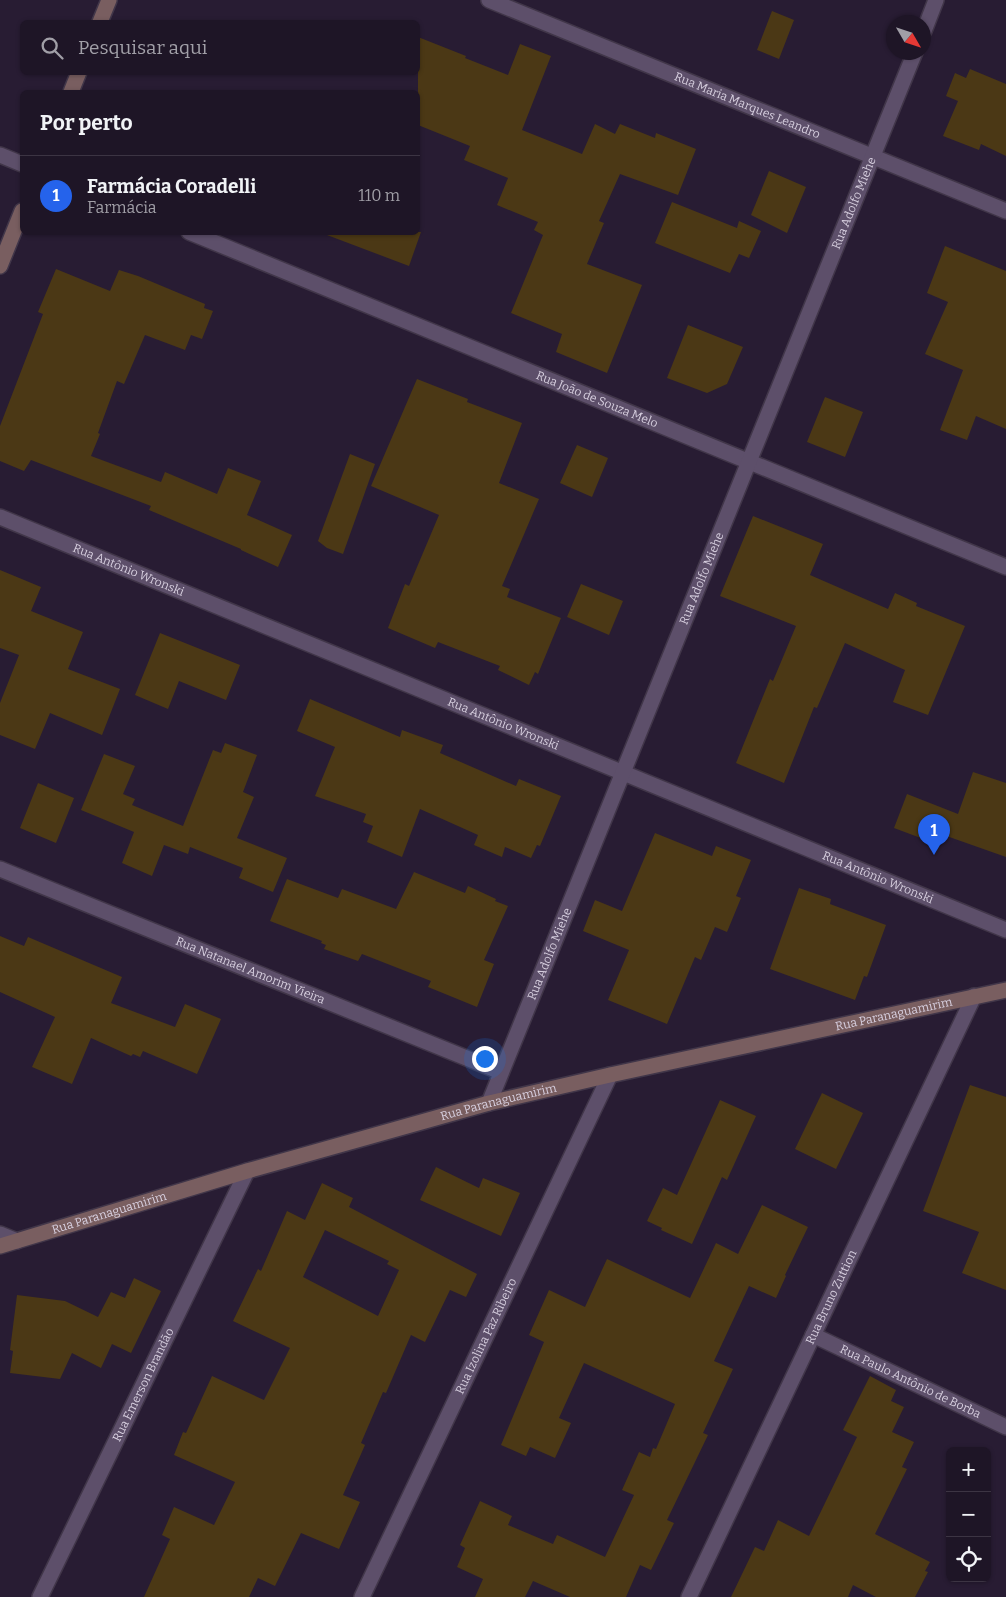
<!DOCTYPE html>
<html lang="pt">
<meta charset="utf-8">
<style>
:root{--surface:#1e1526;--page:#2b2232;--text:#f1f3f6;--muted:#a19fa7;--line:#3c3443;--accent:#2563eb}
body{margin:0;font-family:Bitter,serif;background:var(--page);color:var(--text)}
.controls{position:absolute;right:15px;bottom:15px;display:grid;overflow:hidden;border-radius:8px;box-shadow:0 1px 4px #0004}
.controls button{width:45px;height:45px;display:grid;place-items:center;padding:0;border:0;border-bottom:1px solid var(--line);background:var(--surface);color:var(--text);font:25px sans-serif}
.compass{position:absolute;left:886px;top:15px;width:45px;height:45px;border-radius:50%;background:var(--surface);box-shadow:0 1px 4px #0004;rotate:129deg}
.you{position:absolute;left:484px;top:1058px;width:18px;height:18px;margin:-12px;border:4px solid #fff;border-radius:50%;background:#1a73e8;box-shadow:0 0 0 8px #1a73e833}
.badge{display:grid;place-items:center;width:32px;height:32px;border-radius:50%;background:var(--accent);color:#fff;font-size:16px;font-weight:700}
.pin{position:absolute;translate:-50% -41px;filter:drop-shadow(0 1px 2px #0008)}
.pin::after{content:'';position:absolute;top:26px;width:18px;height:15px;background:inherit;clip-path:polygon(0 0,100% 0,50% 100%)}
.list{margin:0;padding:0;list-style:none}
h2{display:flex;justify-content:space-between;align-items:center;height:65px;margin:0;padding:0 20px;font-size:21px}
h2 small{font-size:16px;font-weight:400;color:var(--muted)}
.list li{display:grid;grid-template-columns:32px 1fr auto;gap:15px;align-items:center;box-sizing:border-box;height:80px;padding:0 20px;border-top:1px solid var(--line)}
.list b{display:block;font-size:19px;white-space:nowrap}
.list p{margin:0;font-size:16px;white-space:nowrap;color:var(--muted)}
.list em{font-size:16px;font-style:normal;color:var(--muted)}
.icon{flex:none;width:28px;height:28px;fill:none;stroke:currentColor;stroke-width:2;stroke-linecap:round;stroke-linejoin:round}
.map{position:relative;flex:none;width:1006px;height:1597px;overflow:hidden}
.search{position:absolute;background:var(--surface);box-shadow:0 1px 4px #0004;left:20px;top:20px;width:400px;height:55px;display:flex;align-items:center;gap:12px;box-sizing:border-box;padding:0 18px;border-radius:8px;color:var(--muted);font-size:19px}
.panel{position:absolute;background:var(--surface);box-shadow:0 1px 4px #0004;left:20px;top:90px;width:400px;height:145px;border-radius:8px}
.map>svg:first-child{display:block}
</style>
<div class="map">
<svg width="1006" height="1597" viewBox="0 0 1006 1597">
<rect width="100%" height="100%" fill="#281c33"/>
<!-- building -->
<g fill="#4b3815" fill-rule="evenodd">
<path d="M772,11l22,9 -15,39 -22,-9z"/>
<path d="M418,37l48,19 -1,2 43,17 12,-31 31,12 -29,74 60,24 13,-30 20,10 5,-10 35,14 1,-5 40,16 -18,46 -58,-21 -21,47 5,2 -17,41 55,21 -35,88 -51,-21 6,-18 -51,-21 32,-78 -9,-5 4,-8 -41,-17 11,-27 -44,-18 6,-14 -52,-21z"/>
<path d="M970,69l36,15v72l-25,-12 -2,6 -36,-14 15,-35 -12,-5 9,-23 11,5z"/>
<path d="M769,171l37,16 -19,46 -36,-18z"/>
<path d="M672,202l65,26 2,-7 22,10 -12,27 -10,-4 -9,19 -75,-30z"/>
<path d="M327,232h94l-12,34 -82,-31z"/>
<path d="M945,246l61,25v158l-30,-13 -9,24 -27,-10 23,-60 -38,-16 23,-52 -21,-9z"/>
<path d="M56,269l54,22 9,-21 19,6 67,28 -1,4 9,3 -11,28 -11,-4 -6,15 -40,-15 -21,49 -7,-3 -19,52 2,1 -9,22 70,26 4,-10 52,22 11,-26 33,13 -14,34 45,20 -14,32 -37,-17v-1l-92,-39 2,-4 -120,-46 -7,11 -24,-10v-35l43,-112 -5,-2z"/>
<path d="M688,325l55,22 -16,37 -20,9 -40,-15z"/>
<path d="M417,379l51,20 -1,3 55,21 -23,60 40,16 -37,87 8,3 -3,8 54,21 -23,56 -3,-2 -6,13 -31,-15 2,-4 -62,-24 -3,6 -47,-20 17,-44 4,2 30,-71 -68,-29z"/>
<path d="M825,397l38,15 -18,45 -38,-15z"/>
<path d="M577,445l31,13 -16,39 -32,-14z"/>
<path d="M350,454l25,10 -32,90 -16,-6 -9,-7z"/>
<path d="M753,516l70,28 -13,31 78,34 7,-16 22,10 -1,3 49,20 -37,89 -35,-13 12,-32 -60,-27 -28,65 -3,-1 -30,76 -48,-20 34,-84 3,2 23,-55 -76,-30z"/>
<path d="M0,570l41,17 -10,24 52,21 -15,37 52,20 -18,46 -52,-22 -15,36 -35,-14v-32l19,-48 -19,-7z"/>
<path d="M581,584l42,17 -14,34 -42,-18z"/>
<path d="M160,633l80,32 -14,35 -47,-19 -11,28 -33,-14z"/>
<path d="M310,699l90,38 2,-7 41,15 -3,8 76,33 3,-7 42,17 -21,50 -3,-1 -6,13 -26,-11 -3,10 -28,-12 4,-10 -58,-26 -18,48 -35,-15 6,-16 -10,-4 3,-8 -51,-18 20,-49 -38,-16z"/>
<path d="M225,743l32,12 -14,37 11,5 -17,41 50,20 -14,34 -34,-14 4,-10 -53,-21 -2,7 -24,-9 -12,31 -30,-13 12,-31 -53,-22 23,-56 31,12 -12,28 12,5 -3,6 51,21 30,-76 8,3z"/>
<path d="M973,772l33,11v74l-68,-24 -4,10 -40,-15 13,-34 51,20z"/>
<path d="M38,783l36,15 -18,45 -36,-15z"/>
<path d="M655,833l57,23 4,-10 35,14 -15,36 5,2 -14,34 -12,-5 -14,33 -6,-3 -28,67 -59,-24 21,-50 -46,-19 12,-31 27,11z"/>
<path d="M414,872l51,21 3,-7 28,13 -1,2 13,5 -24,54 10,4 -17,43 -49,-20 3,-6 -69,-27 -4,7 -34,-12 2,-4 -5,-2 1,-2 -52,-20 17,-42 51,19 4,-9 54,20z"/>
<path d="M799,888l32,11 -1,5 56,21 -19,52 -3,-1 -9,24 -85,-31z"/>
<path d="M0,936l24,10 4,-9 94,40 -11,26 64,24 10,-23 36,15 -24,55 -54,-23 -3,6 -7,-3 -2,2 -40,-18 -19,46 -40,-17 23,-50 -55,-25z"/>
<path d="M970,1085l36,12v193l-44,-17 17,-41 -56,-21z"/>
<path d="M822,1093l41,20 -27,56 -41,-20z"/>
<path d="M720,1100l36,16 -29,64 -5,-3 -30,67 -31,-14 1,-2 -15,-7 16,-33 14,7z"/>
<path d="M436,1167l43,21 4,-10 37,15 -19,43 -81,-36z"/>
<path d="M322,1183l31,15 -4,9 128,67 -11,23 -16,-7 -25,52 -14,-7 -25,58 -3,-1 -22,51 4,2 -22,50 17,7 -21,47 -38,-16 -26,53 -17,-8 -9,19h-105l26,-58 -8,-4 12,-28 40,18 21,-43 -61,-27 9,-23 3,1 26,-57 52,24 26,-52 -57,-27 25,-52 3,2 26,-60 18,9zM325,1230l64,31 -2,3 12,6 -21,46 -75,-39z"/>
<path d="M762,1205l46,22 -23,48 1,1 -10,22 -27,-12 -35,75 19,8 -30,64 5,2 -41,85 7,3 -23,47 -11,-5 -14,32h-56l-37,-16 -8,16h-50l8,-18 -26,-12 8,-19 -5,-3 20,-44 32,15 -4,9 45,19 4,-9 48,22 29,-62 -12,-5 17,-38 11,5 3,-9 3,1 19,-45 -91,-41 -25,55 12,5 -16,35 -25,-11 -4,9 -25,-11 43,-103 -15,-7 20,-45 36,17 22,-48 83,39 26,-55 22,11z"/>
<path d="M134,1278l27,13 -30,62 -19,-9 -11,24 -29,-15 -12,26 -50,-6 3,-22 -3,-1 7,-55 48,6 33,16 13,-25 14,6z"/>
<path d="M870,1376l26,14 -5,11 13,6 -12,25 22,10 -12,25 5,2 -32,65 55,28 -5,9 3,1 -13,25h-39l-23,-12 -5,12h-117l24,-50 9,4 14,-31 31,16 48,-99 -14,-7z"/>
</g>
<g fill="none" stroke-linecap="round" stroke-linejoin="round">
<defs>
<g id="street">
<path id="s1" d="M489,0l517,211"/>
<path d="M924,31l12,-31"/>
<path d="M0,155l22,9"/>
<path id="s2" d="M189,232l817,335"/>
<path id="s3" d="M0,517l1006,413"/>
<path id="s4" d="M0,869l501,203"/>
<path id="s5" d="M489,1103l426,-1051"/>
<path d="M0,1234l17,7"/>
<path id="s6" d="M813,1335l193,92"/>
<path id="s7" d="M40,1597l207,-426"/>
<path id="s8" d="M362,1597l248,-522"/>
<path id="s9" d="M689,1597l285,-601"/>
</g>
<g id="secondary">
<path d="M100,22l9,-22"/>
<path d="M71,92l8,-20"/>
<path d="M0,266l22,-55"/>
<path id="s10" d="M0,1246l247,-75 242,-68 121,-28 396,-85"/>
</g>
</defs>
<!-- street casing -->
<use href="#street" stroke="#413649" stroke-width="18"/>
<!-- secondary casing -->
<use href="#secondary" stroke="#413649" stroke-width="18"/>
<!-- street -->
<use href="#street" stroke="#5d4f6a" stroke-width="15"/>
<!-- secondary -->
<use href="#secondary" stroke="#795e60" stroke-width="15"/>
</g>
<g text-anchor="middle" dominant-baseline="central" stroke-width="4" stroke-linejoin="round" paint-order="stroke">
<!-- street labels -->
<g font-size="12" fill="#d7cfdf" stroke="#1f1229">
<text stroke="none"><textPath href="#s1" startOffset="279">Rua Maria Marques Leandro</textPath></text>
<text stroke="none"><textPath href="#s5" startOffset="971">Rua Adolfo Miehe</textPath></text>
<text stroke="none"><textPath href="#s2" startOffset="441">Rua João de Souza Melo</textPath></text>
<text stroke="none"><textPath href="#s3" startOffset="139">Rua Antônio Wronski</textPath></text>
<text stroke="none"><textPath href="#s5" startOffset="566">Rua Adolfo Miehe</textPath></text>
<text stroke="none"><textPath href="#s3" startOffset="544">Rua Antônio Wronski</textPath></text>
<text stroke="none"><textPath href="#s3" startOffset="949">Rua Antônio Wronski</textPath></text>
<text stroke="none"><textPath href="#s5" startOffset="161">Rua Adolfo Miehe</textPath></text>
<text stroke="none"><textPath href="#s4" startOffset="270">Rua Natanael Amorim Vieira</textPath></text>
<text stroke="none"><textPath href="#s10" startOffset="924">Rua Paranaguamirim</textPath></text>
<text stroke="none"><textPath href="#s10" startOffset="519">Rua Paranaguamirim</textPath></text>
<text stroke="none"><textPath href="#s10" startOffset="114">Rua Paranaguamirim</textPath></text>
<text stroke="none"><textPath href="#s9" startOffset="332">Rua Bruno Zuttion</textPath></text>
<text stroke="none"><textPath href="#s8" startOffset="289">Rua Izolina Paz Ribeiro</textPath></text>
<text stroke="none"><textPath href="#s6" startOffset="108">Rua Paulo Antônio de Borba</textPath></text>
<text stroke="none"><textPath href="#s7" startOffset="236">Rua Emerson Brandão</textPath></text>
</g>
</g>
</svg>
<div class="controls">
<button>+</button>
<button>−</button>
<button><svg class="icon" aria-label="locate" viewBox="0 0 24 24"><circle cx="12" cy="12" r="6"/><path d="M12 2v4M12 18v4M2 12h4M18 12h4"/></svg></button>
</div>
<svg class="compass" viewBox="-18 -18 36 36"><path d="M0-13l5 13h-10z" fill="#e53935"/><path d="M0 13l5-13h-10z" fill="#a19fa7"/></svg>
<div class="you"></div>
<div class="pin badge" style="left:934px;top:855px">1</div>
<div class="search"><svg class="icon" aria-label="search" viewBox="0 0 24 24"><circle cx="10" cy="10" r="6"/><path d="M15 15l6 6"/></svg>Pesquisar aqui</div>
<section class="panel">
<h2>Por perto<small></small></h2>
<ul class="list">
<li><span class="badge">1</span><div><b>Farmácia Coradelli</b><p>Farmácia</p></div><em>110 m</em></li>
</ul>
</section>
</div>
